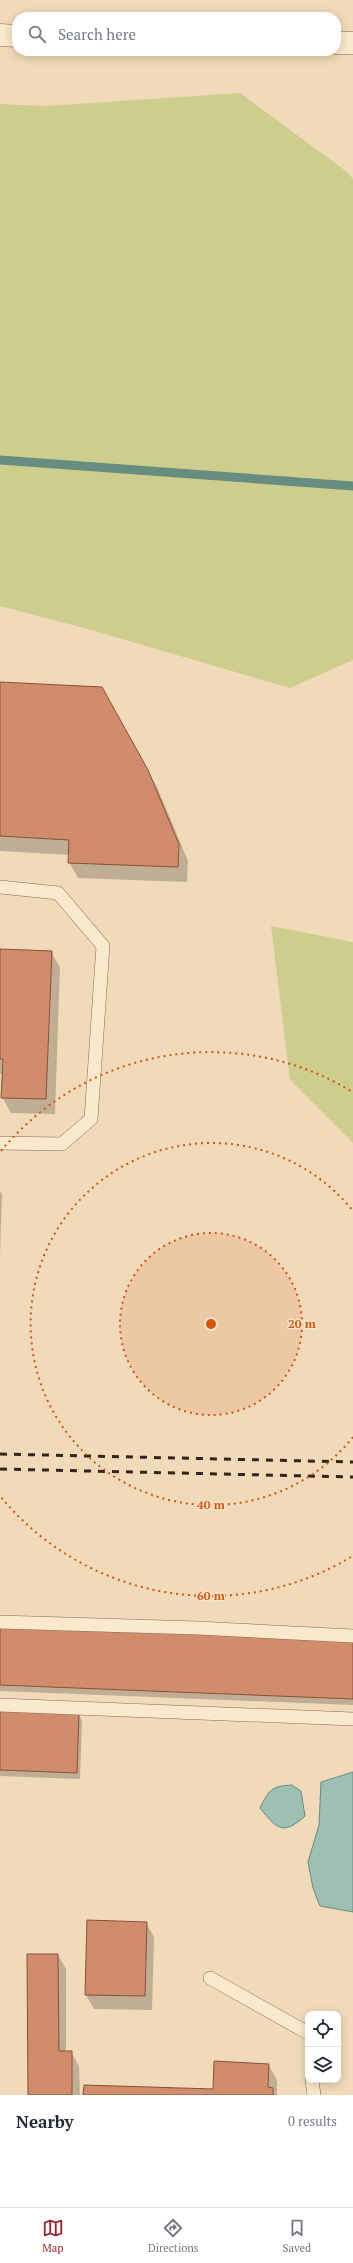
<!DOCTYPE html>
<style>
:root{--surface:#fff;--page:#f2f2f3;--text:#1f2937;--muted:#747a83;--line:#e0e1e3;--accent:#9a1f2c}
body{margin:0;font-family:"PT Serif",serif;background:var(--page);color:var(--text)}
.controls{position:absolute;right:12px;bottom:12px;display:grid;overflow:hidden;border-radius:8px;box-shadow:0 2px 10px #0003}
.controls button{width:36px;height:36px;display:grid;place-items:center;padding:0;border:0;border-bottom:1px solid var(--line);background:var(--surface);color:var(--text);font:20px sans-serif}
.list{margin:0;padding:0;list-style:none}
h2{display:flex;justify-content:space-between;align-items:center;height:52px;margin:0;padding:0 16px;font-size:17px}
h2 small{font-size:13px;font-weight:400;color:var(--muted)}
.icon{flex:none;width:22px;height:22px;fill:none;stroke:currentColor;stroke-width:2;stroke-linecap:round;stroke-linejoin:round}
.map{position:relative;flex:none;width:353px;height:2095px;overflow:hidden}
.search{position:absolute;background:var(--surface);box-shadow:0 2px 10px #0003;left:12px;right:12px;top:12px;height:44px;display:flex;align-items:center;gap:10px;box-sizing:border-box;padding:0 14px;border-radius:16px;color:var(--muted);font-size:15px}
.sheet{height:112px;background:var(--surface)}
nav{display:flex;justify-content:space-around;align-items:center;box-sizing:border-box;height:56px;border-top:1px solid var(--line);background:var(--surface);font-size:11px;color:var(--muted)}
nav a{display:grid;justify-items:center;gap:2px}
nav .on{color:var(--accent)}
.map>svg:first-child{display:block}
</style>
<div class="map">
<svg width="353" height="2095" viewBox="0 0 353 2095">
<rect width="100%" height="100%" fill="#f0dab9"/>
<!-- green -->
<g fill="#cdce8d">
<path d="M240,93l107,79 6,7v481l-63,28 -206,-60 -84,-22v-502l46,2z"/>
<path d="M271,926l82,16v201l-63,-63z"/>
</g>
<!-- water -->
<g fill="#9ec0b3" stroke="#668d80">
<path d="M353,1772v140l-33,-6 -7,-18 -5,-26 11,-37 2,-43z"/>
<path d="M292,1785l9,6 4,25c-22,20 -28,13 -45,-8 9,-18 11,-22 32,-23z"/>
</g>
<!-- shadow -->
<g fill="#0003">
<path d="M0,683l111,21 46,83 31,74 -1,21 -109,-4 -9,-16 1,-7 -70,-4z"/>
<path d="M0,950l51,2 9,15 -5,147 -44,-1 -9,-16 1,-23h-3z"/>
<path d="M0,1191l2,3 -2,62z"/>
<path d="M0,1626l353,14v65l-353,-14z"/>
<path d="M0,1712l79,2 3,7 -2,58 -80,-3z"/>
<path d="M146,1923l8,14 -2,73 -58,-1 -8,-14z"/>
<path d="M58,1955l8,14v83h5l8,14 1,29h-51z"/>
<path d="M268,2064l9,16v15h-193l130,-5z"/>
</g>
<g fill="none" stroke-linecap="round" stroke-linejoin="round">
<!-- stream -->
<path stroke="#668d80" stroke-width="9" d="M0,460l353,26"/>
</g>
<!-- building -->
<g fill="#d18c6c" stroke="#885037">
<path d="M0,682l102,5 46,83 31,74 -1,23 -110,-4 1,-23 -69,-4z"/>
<path d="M0,949l52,2 -6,148 -45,-1 2,-39h-3z"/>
<path d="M0,1625l353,14v60l-353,-14z"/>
<path d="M0,1711l79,2 -2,60 -77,-3z"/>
<path d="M87,1920l60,2 -2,74 -60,-1z"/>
<path d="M27,1954h31l1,97h13v44h-44z"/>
<path d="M214,2061l55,3 -1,23 5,1v7h-190l1,-10 129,4z"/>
</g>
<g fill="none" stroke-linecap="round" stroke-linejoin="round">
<defs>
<g id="lane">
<path d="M0,887l58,6 45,53 -12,173 -29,25 -62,-1"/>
<path d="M0,1622l198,6 155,8"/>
<path d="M0,1705l353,14"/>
<path d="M210,1978l98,55"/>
<path d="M312,2080l2,15"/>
</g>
<g id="street">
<path d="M0,35l17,1"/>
<path d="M336,43h17"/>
</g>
</defs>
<!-- lane casing -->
<use href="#lane" stroke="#876a53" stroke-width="14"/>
<!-- street casing -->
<use href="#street" stroke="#876a53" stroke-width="23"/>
<!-- lane -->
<use href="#lane" stroke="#fbe9cc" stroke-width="13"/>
<!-- street -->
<use href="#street" stroke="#fbe9cc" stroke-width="22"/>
<!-- rail -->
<g stroke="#352419" stroke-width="3" stroke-dasharray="7 7" stroke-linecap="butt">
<path d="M0,1454l353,8"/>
<path d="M0,1469l353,8"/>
</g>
</g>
<!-- distance rings -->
<circle cx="211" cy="1324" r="91" fill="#d6540d" fill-opacity=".12"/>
<g fill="none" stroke="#d6540d" stroke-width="2" stroke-dasharray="2 4">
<circle cx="211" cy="1324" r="91"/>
<path d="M353 1437A181 181 0 1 1 353 1211"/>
<path d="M351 1557A272 272 0 0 1 1 1497M1 1151A272 272 0 0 1 351 1091"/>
</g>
<circle cx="211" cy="1324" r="6" fill="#d6540d" stroke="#f7e5c9" stroke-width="2"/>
<g font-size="12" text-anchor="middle" font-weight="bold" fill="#d6540d" stroke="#f7e5c9" stroke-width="3" stroke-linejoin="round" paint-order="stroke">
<text x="302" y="1328">20 m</text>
<text x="211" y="1509">40 m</text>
<text x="211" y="1600">60 m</text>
</g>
</svg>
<div class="controls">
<button><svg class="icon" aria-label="locate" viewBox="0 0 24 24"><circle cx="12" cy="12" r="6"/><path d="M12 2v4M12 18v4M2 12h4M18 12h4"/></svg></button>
<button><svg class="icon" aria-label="layers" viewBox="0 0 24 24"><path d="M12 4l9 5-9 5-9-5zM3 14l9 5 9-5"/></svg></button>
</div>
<div class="search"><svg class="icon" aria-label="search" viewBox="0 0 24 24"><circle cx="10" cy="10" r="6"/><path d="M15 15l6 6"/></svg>Search here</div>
</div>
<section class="sheet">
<h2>Nearby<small>0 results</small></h2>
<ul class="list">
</ul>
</section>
<nav>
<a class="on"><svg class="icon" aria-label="map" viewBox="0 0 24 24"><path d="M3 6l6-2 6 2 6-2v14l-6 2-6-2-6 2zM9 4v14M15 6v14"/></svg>Map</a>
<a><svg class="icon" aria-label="directions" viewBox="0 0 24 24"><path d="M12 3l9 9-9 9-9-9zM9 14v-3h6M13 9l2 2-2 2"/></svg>Directions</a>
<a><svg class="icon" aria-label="saved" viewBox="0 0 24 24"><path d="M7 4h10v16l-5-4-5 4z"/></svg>Saved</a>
</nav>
